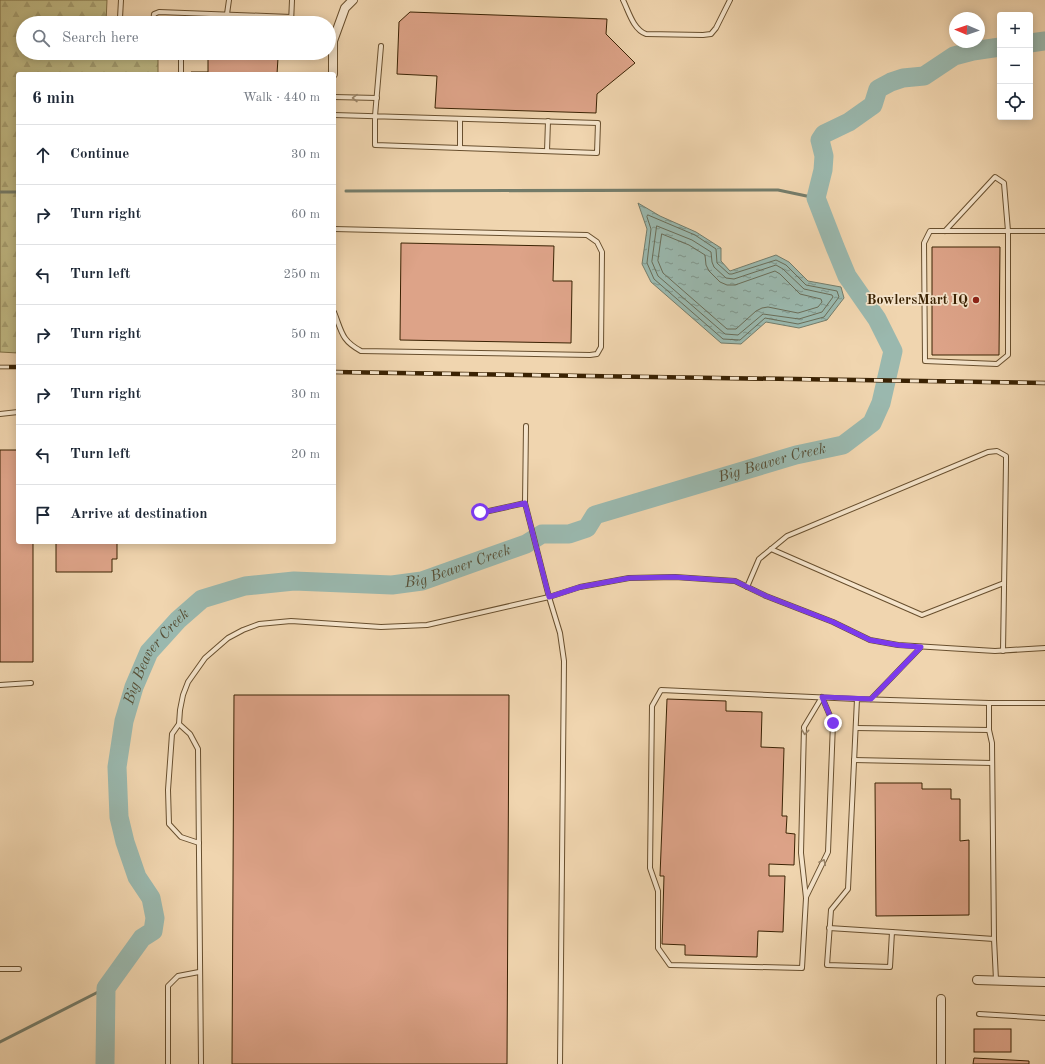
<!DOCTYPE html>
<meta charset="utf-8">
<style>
:root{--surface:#fff;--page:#f2f2f3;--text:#1f2937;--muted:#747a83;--line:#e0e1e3}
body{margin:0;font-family:"Old Standard TT",serif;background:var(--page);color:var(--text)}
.controls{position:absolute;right:12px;top:12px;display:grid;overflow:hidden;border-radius:4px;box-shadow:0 2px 10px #0003}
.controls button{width:36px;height:36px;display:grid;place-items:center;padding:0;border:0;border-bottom:1px solid var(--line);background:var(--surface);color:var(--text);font:20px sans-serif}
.compass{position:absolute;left:949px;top:12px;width:36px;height:36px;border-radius:50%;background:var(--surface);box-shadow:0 2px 10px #0003;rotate:272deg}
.stop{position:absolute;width:12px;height:12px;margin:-9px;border:3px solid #7c3aed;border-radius:50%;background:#fff}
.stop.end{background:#7c3aed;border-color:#fff;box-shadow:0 1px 4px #0008}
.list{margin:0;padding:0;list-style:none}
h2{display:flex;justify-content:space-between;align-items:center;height:52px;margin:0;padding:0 16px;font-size:17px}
h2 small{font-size:13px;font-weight:400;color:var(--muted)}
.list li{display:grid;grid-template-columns:26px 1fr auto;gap:12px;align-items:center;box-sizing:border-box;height:60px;padding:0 16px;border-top:1px solid var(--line)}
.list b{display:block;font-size:15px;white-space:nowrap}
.list em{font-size:13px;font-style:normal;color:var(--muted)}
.icon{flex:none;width:22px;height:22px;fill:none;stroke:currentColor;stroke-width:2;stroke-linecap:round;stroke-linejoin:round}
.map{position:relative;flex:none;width:1045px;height:1064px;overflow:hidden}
.search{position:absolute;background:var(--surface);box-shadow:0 2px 10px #0003;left:16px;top:16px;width:320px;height:44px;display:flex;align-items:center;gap:10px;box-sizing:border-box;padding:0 14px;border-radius:22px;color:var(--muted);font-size:15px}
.panel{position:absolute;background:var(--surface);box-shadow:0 2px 10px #0003;left:16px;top:72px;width:320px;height:472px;border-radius:4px}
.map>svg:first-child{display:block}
</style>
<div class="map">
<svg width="1045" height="1064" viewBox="0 0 1045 1064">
<defs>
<pattern id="forest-firs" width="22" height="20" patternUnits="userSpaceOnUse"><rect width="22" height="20" fill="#c1bb86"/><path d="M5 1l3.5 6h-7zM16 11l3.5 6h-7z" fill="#a7a072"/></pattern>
<pattern id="water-ripples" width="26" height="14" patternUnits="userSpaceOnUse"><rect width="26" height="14" fill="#9ab8ae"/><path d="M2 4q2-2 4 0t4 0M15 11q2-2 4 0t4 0" fill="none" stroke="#7f958b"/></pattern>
</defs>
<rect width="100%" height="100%" fill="#f0d5af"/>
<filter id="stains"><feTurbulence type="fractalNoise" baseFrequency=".005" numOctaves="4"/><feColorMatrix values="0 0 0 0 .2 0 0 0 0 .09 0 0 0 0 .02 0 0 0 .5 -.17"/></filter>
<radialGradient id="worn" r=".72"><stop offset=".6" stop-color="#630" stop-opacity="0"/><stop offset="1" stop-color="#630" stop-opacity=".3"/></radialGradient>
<!-- forest -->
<path fill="url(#forest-firs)" stroke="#7e6e44" d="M0,0h107l-1,23h-83v30h135v21h-140v279l-18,-1z"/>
<!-- water -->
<path fill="url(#water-ripples)" stroke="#747c6a" d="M638,203l22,13 36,16 25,16v13l9,10 46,-16 13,7 19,19 33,6 3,11 -17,22 -28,8 -33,-6 -25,22 -20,-1 -70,-61 -9,-18 5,-35z"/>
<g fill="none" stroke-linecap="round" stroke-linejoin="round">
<!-- shore -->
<g stroke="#6a6d58" stroke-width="1">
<path d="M648,215l47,20 21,14 1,14 12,11h3l44,-14 10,5 20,20 31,6 2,6 -15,20 -26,7 -33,-6 -25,22 -17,-1 -69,-60 -7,-16 4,-34 -4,-12z"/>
<path d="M657,226l35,14 19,12 1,10 2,5 12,11 8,1 42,-14 7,4 21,20 28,6 1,2 -11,15 -23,7 -36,-5 -25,21 -13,-1 -67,-58 -6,-14z"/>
<path d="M662,234l27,11 16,10 1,10 3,6 11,11 7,3h8l40,-14 5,3 20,20 21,5 1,3 -4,5 -20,6 -30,-6 -6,1 -6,3 -20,18h-9l-64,-56 -5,-12z"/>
</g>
<!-- stream -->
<g stroke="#747c6a" stroke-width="3">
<path d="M346,191l432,-1 38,8"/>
<path d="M0,192h18"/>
<path d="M0,1042l106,-54"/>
</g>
<!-- river -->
<g stroke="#9ab8ae" stroke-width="19">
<path d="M1030,43l15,-2"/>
<path id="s1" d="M105,1064l1,-76 36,-50 11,-7 2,-13 -4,-20 -14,-21 -12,-35 -6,-25 -2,-50 7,-46 10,-34 15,-35 29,-32 24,-21 43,-13 49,-5 98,4 30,-4 104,-37 16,-10h27l18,-6 8,-13 201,-60 47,-10 29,-22 9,-20 12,-52 -16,-32 -30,-43 -12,-29 -19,-49 7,-28 1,-14 -4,-16 4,-6 25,-12 24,-17 5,-16 13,-7 12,-4 21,-2 30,-20 19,-5 27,-4"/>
</g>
</g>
<!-- building -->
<g fill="#dda388" stroke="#3a2203">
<path d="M410,12l197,7 -1,15 29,29 -38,31 -1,19 -161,-5 2,-32 -40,-2 2,-52z"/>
<path d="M208,56l70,2 -1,16h-86v-2h17z"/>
<path d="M401,243l153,3 -1,35h19l-1,62 -171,-3z"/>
<path d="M932,247h68l-1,108h-67z"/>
<path d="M0,450h18v92h15v120h-33z"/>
<path d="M56,542h61v17h-5v13h-56z"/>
<path d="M234,695h275l-2,369h-275z"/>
<path d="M667,699l59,2v10l36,1 -1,35 23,1 -2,68h5l-1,17 9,1 -1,31 -25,-1v12h16l-2,56 -25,-1 -1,26 -72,-2v-10l-23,-1 2,-68h-4z"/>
<path d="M875,783h47v6h29v10h9v42l9,-1v75l-93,1z"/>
<rect x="974" y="1029" width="37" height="23"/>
<path d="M974,1058l55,3v3h-56z"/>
</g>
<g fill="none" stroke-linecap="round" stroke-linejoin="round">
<defs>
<g id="lane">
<path d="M121,0l-1,18 3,5"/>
<path d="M623,0c6,12 10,29 23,34l57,1 8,-1 5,-6 14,-28"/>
<path d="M227,14l2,-14"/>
<path d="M153,23l1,-9 5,-2 132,5"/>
<path d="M291,23l1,-23"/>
<path d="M181,74v-21"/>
<path d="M334,97l43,1"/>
<path d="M334,115l264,8 -1,30 -222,-8v-29l6,-70"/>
<path d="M460,148v-29"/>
<path d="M547,151l1,-30"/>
<path d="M334,229l253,6 10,7 5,10 -1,95 -4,7 -7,1 -229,-4c-20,-11 -19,-19 -27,-39"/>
<path d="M930,231h78v124l-11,9 -72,-3 -1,-118z"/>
<path d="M945,231l50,-54 9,6 4,48h37"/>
<path d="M0,414l18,-2"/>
<path d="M526,426l-1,77 24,94 11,36 4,28 -4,403"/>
<path d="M480,512l9,-1 36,-8"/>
<path d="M771,549l151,66 82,-32"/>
<path d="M747,587l12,-28 28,-23 201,-84 9,-1 9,5v7l-3,188"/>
<path d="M0,685l31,-2"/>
<path d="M822,697l-18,30 -3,126 5,45 -4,70 -132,-3 -12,-17v-57l-8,-23 2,-162 9,-16 196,9"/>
<path d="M871,699l50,-52"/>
<path d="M989,703v27l3,13 2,196"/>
<path d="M179,724l-7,10 -4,56 1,34 12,13 18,6"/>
<path d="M856,728l133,2"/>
<path d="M854,760l138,3"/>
<path d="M806,897l22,-45 5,-129 -11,-26"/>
<path d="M829,928l63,4"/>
<path d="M0,969h19"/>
<path d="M996,980l-2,-41 -102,-7 -2,35 -63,-2 4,-55 17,-21 9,-190 132,4h56"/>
<path d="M979,1014l66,4"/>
<path d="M168,1064v-78l10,-10 21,-4"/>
<path d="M201,1064l-3,-315 -8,-15 -11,-10 1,-14 3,-15 5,-13 17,-24 23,-20 15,-8 16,-6 32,-3 90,6 46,-2 122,-28 31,-10 49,-9 46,-1 60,4 31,15 67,26 37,18 28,5 97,6 50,-3"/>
</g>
<g id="street">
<path d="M333,74v-33l12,-33 8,-8"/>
<path d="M977,980l68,2"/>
<path d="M941,1064v-65"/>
</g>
</defs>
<!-- lane casing -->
<use href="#lane" stroke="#684f2e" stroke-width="6"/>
<!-- street casing -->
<use href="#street" stroke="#684f2e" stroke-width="10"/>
<!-- lane -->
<use href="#lane" stroke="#f5e4cb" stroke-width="4"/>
<!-- street -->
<use href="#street" stroke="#f5e4cb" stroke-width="8"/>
<defs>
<g id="rail">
<path d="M0,367h18"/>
<path d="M334,372l711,11"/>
</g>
</defs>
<!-- rail casing -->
<use href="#rail" stroke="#3a2203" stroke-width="4.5"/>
<!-- rail -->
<use href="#rail" stroke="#f5e4cb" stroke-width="3" stroke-dasharray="9" stroke-linecap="butt"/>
</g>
<!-- one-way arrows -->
<defs><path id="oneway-chevron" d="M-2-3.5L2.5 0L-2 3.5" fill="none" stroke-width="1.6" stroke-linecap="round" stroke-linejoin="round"/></defs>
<g stroke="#988367">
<use href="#oneway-chevron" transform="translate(355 98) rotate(-179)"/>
<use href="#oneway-chevron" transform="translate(805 732) rotate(96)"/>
<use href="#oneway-chevron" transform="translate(823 862) rotate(-64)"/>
</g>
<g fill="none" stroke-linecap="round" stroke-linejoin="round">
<!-- route -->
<path stroke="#7c3aed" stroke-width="5" d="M480,512l9,-1 36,-8 24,94 31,-10 49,-9 45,-1 61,4 31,15 67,26 37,18 28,5 23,2 -50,52 -49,-2 11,26"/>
</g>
<!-- markers -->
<circle fill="#8f2418" stroke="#f5e4cb" stroke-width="1.5" cx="976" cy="300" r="4"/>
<g text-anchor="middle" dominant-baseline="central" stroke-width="3.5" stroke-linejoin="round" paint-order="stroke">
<!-- poi labels -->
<g font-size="14" font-weight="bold" fill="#3a2203" stroke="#f5e4cb" text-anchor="end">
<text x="968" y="300">BowlersMart IQ</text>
</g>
<!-- water labels -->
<g font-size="15" font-style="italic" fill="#574f36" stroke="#f5e4cb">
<text stroke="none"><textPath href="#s1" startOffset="1115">Big Beaver Creek</textPath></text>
<text stroke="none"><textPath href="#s1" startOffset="778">Big Beaver Creek</textPath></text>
<text stroke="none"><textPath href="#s1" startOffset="442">Big Beaver Creek</textPath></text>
</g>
</g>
<rect width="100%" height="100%" filter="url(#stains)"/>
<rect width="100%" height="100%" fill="url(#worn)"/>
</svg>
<div class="controls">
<button>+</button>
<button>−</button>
<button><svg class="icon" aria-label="locate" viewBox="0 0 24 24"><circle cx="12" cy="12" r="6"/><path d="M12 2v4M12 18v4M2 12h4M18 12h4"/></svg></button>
</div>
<svg class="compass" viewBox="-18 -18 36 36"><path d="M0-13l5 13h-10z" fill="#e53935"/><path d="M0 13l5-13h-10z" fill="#747a83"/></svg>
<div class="stop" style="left:480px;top:512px"></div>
<div class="stop end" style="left:833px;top:723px"></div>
<div class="search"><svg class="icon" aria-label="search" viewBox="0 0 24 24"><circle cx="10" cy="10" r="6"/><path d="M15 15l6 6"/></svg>Search here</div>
<section class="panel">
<h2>6 min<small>Walk · 440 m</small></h2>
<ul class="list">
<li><svg class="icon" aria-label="ahead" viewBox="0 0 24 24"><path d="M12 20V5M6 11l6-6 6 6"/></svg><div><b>Continue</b></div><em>30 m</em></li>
<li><svg class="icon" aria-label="right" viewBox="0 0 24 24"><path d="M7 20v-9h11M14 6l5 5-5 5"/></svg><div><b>Turn right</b></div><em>60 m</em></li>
<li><svg class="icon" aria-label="left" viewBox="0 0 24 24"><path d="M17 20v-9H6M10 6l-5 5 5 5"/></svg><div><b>Turn left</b></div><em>250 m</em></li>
<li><svg class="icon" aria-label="right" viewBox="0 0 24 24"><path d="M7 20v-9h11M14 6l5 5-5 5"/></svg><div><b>Turn right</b></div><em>50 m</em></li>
<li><svg class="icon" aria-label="right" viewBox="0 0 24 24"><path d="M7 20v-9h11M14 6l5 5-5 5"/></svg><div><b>Turn right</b></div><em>30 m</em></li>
<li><svg class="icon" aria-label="left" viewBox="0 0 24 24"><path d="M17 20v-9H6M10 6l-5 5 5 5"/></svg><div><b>Turn left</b></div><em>20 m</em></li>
<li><svg class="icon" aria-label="arrive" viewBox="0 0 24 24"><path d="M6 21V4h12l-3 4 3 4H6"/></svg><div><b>Arrive at destination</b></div></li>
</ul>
</section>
</div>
